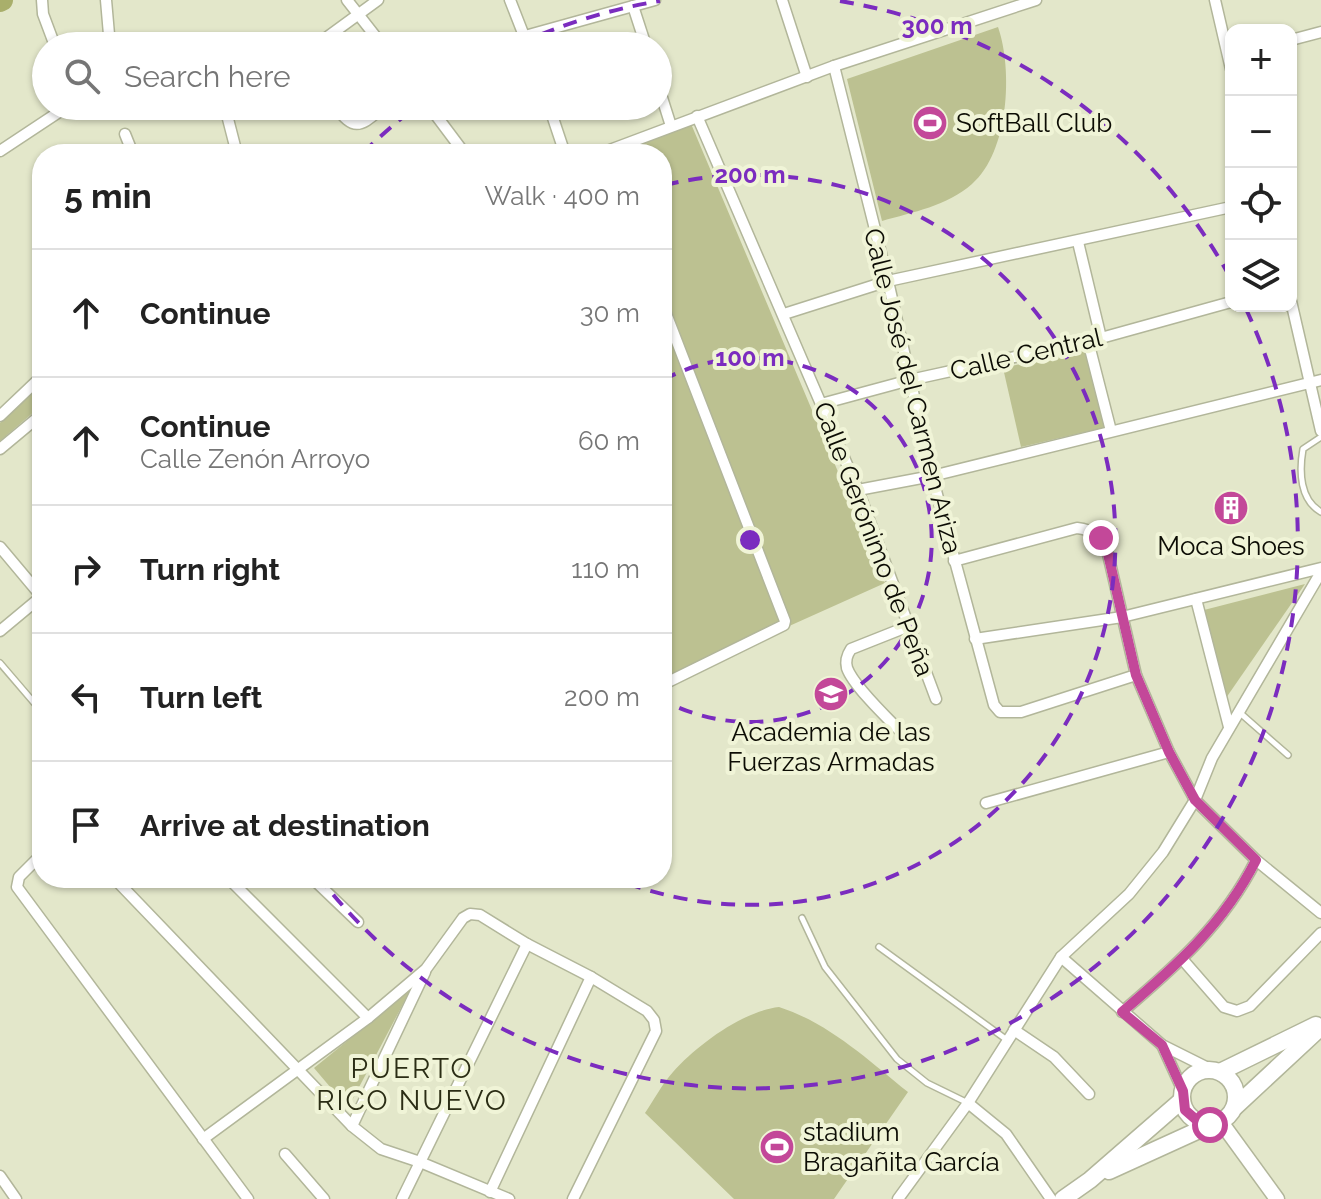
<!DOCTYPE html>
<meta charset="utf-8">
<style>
:root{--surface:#fff;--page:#f2f2f2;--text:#222;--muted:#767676;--line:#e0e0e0}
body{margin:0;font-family:Raleway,sans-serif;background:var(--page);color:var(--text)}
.controls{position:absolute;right:24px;top:24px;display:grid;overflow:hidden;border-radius:16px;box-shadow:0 2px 6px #0004}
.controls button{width:72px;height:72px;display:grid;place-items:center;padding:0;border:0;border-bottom:2px solid var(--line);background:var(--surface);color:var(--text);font:40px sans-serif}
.stop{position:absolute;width:24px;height:24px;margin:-18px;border:6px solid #c34899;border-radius:50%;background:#fff}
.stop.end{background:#c34899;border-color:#fff;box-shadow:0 2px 8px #0008}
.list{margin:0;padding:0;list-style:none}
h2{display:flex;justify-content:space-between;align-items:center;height:104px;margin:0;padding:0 32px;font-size:34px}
h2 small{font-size:26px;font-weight:400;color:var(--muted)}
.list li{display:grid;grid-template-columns:52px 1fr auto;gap:24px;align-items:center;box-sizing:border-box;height:128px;padding:0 32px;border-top:2px solid var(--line)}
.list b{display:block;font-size:30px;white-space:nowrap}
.list p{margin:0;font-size:26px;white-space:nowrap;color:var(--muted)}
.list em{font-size:26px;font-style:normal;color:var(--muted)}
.icon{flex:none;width:44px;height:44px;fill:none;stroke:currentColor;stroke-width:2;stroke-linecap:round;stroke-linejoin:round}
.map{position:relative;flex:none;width:1321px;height:1199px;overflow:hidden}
.search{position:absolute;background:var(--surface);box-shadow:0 2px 6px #0004;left:32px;top:32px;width:640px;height:88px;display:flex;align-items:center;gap:20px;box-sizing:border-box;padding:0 28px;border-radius:44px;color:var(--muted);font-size:30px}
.panel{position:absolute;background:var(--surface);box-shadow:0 2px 6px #0004;left:32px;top:144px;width:640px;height:744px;border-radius:32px}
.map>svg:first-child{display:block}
</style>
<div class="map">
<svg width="1321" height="1199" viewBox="0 0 1321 1199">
<rect width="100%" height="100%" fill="#e3e7ca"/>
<!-- green -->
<g fill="#bcc191">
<path d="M998,27c15,43 11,125 -26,157 -25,22 -59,28 -90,37l-35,-142z"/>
<path d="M689,119l196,464 -223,100v-529h-59z"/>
<path d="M1085,349l22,78 -86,20 -18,-79z"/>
<path d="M42,382v23l-42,36v-18z"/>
<path d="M1305,584l-79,114 -22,-88z"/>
<path d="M411,989l-63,119 -34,-40z"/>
<path d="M779,1007c50,16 89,53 129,85l-74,107h-100l-89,-86c9,-13 17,-29 28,-41 24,-27 70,-61 106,-65z"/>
</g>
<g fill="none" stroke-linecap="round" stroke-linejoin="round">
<!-- river -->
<path stroke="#a9af6b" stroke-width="22" d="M0,1l2,-1"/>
<defs>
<g id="lane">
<path d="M1321,437l-18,12c-4,23 -3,51 18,63"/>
<path d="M0,663l42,49"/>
<path d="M1239,712l49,43"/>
<path d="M802,918l23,49 72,92 30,24 41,20"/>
<path d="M879,947l128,93"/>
</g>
<g id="street">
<path d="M42,0l1,14 12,32"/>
<path d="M106,0l4,46"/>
<path d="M347,0l36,46"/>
<path d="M510,0l18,46"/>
<path d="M782,0l25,77"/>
<path d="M1215,0l16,69"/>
<path d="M633,6l13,40"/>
<path d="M525,36l130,-36"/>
<path d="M1291,40l30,-8"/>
<path d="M315,46l63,-46"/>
<path d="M834,66l54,215 44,195 62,229 6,7h21l115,-37"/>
<path d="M658,85l13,41"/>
<path d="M335,106c21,28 26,19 50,0"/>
<path d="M429,106l36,48"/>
<path d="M549,106l16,48"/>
<path d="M227,115l10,39"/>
<path d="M697,116l161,374 78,209"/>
<path d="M125,134l8,20"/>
<path d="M0,151l68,-45"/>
<path d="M599,154l235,-88 202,-66"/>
<path d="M1078,242l23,96"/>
<path d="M1291,301l30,130"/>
<path d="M662,303l123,318 -1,4 -118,58"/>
<path d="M784,314l104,-33 343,-74"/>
<path d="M1088,341l23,90"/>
<path d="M821,404l89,-24 191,-42 130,-36"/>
<path d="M0,416l42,-40"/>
<path d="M0,449l42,-35"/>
<path d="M858,490l74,-14 389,-96"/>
<path d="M0,547l42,50"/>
<path d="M954,561l123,-33c16,2 22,7 30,22l29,125 33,77 26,48 61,60 65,53"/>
<path d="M1196,599l33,128"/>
<path d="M0,631l42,-35"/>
<path d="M975,639l147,-22 199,-49"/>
<path d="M662,660l3,25"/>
<path d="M898,729c-13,-13 -45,-44 -51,-61 -2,-8 0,-13 4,-19l58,-23"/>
<path d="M986,803l183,-51"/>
<path d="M42,854l-23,23 -2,10 231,312"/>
<path d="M114,878l238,248 29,23 39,13 89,37"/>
<path d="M228,878l140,140"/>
<path d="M312,878l46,44"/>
<path d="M1061,957l101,88 50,25"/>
<path d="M1183,960l41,47 13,4 13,-5 71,-73"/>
<path d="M1122,1012c54,-46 102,-88 134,-152"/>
<path d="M1014,1030l40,27 35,37"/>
<path d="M1162,1045l21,46"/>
<path d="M968,1103l38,31 45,65"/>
<path d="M352,1126l73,-154"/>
<path d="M203,1139l165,-121 58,-49 37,-51 7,-4 10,1 47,29 64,33 56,34 7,9 2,11 -83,168"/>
<path d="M285,1154l39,45"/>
<path d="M0,1176l16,23"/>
<path d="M490,1192l101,-215"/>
<path d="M402,1199l125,-255"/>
<path d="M898,1199l70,-96 93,-146 68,-63 34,-42 32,-52 17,-42 109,-186"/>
</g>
<path id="secondary" d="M1221,1122l56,77"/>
<g id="primary">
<circle cx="1209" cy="1097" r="27"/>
<path d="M1220,1072l96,-47"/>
<path d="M1235,1107l86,-80"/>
<path d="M1109,1171l101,-46"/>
<path d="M1063,1199l27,-19 92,-80"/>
</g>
</defs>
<!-- lane casing -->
<use href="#lane" stroke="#b2b69a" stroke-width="8"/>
<!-- street casing -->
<use href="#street" stroke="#b2b69a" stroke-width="13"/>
<!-- secondary casing -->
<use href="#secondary" stroke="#b2b69a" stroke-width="17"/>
<!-- primary casing -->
<use href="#primary" stroke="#b2b69a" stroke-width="19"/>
<!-- lane -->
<use href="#lane" stroke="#fff" stroke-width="5"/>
<!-- street -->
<use href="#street" stroke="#fff" stroke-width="10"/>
<!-- secondary -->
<use href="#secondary" stroke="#fff" stroke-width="14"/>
<!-- primary -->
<use href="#primary" stroke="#fff" stroke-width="16"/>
</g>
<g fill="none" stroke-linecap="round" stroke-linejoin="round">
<!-- route -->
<path stroke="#c34899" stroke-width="10" d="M1101,538l6,12 29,125 33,77 26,48 61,60c-32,64 -80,106 -134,152l40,33 21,46 2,19 15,13 10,2"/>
</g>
<!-- distance rings -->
<g fill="none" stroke="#7b2cbf" stroke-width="4" stroke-dasharray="14 10">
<path d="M663 380A182 182 0 1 1 663 700"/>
<path d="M665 185A365 365 0 1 1 613 878"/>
<path d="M363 153A547 547 0 0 1 417 106M519 44A547 547 0 0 1 660 1M840 1A547 547 0 0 1 1231 279M1246 309A547 547 0 0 1 322 881"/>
</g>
<!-- icons -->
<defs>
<symbol id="stadium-disc" viewBox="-11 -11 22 22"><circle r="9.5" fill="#c34899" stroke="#f0f4d7"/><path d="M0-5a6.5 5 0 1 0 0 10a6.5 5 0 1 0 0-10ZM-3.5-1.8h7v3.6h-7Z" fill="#fff"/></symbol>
<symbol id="building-disc" viewBox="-11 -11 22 22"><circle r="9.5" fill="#c34899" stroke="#f0f4d7"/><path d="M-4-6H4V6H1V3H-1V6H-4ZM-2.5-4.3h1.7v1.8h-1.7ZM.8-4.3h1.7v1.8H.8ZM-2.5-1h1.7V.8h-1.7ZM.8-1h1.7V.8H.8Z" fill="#fff"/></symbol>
<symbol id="school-disc" viewBox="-11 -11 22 22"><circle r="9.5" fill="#c34899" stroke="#f0f4d7"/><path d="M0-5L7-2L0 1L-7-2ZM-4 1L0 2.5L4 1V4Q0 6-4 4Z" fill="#fff"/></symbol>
</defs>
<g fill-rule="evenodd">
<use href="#stadium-disc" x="910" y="103" width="40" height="40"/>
<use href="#building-disc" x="1211" y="488" width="40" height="40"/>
<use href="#school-disc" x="811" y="674" width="40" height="40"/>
<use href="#stadium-disc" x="757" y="1127" width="40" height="40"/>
</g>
<g text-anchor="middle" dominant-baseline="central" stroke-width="8" stroke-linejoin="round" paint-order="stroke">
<!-- poi labels -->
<g font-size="26" fill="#0c0c04" stroke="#f0f4d7" text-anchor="start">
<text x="956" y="123">SoftBall Club</text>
<text x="1231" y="546" text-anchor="middle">Moca Shoes</text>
<text x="831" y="732" text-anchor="middle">Academia de las<tspan x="831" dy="30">Fuerzas Armadas</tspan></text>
<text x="803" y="1132">stadium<tspan x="803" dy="30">Bragañita García</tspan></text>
</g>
<!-- street labels -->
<g font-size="26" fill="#0c0c04" stroke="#f0f4d7">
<text transform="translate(1026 354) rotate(-13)">Calle Central</text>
<text transform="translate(913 391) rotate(76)">Calle José del Carmen Ariza</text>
<text transform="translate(874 539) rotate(69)">Calle Gerónimo de Peña</text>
</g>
<!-- neighbourhood labels -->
<g font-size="28" letter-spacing="2" fill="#2b2d15" stroke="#f0f4d7">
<text x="412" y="1068">PUERTO<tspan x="412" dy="32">RICO NUEVO</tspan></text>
</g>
</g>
<circle cx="750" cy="540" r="12" fill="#7b2cbf" stroke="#f0f4d7" stroke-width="4"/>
<g font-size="24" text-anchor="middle" font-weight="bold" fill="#7b2cbf" stroke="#f0f4d7" stroke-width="8" stroke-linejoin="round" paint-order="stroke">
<text x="937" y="34">300 m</text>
<text x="750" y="183">200 m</text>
<text x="750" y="366">100 m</text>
</g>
</svg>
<div class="controls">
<button>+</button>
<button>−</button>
<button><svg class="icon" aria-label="locate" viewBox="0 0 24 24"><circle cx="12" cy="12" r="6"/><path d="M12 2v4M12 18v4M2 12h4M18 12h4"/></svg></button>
<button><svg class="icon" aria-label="layers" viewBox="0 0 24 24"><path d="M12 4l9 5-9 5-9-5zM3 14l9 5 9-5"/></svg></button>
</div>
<div class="stop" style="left:1210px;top:1125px"></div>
<div class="stop end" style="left:1101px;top:538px"></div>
<div class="search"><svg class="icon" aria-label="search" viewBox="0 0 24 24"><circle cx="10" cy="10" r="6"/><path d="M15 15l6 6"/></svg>Search here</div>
<section class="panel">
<h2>5 min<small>Walk · 400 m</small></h2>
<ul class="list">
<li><svg class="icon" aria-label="ahead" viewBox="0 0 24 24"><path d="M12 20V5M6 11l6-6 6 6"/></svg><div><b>Continue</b></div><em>30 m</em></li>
<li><svg class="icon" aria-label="ahead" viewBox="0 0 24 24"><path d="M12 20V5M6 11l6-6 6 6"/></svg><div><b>Continue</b><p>Calle Zenón Arroyo</p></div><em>60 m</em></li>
<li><svg class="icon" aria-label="right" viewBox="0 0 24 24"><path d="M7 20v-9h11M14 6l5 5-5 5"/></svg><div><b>Turn right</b></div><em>110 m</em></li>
<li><svg class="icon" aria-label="left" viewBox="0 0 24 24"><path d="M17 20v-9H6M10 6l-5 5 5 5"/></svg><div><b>Turn left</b></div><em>200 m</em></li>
<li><svg class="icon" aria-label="arrive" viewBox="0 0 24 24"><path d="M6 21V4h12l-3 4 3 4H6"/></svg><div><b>Arrive at destination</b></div></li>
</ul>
</section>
</div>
